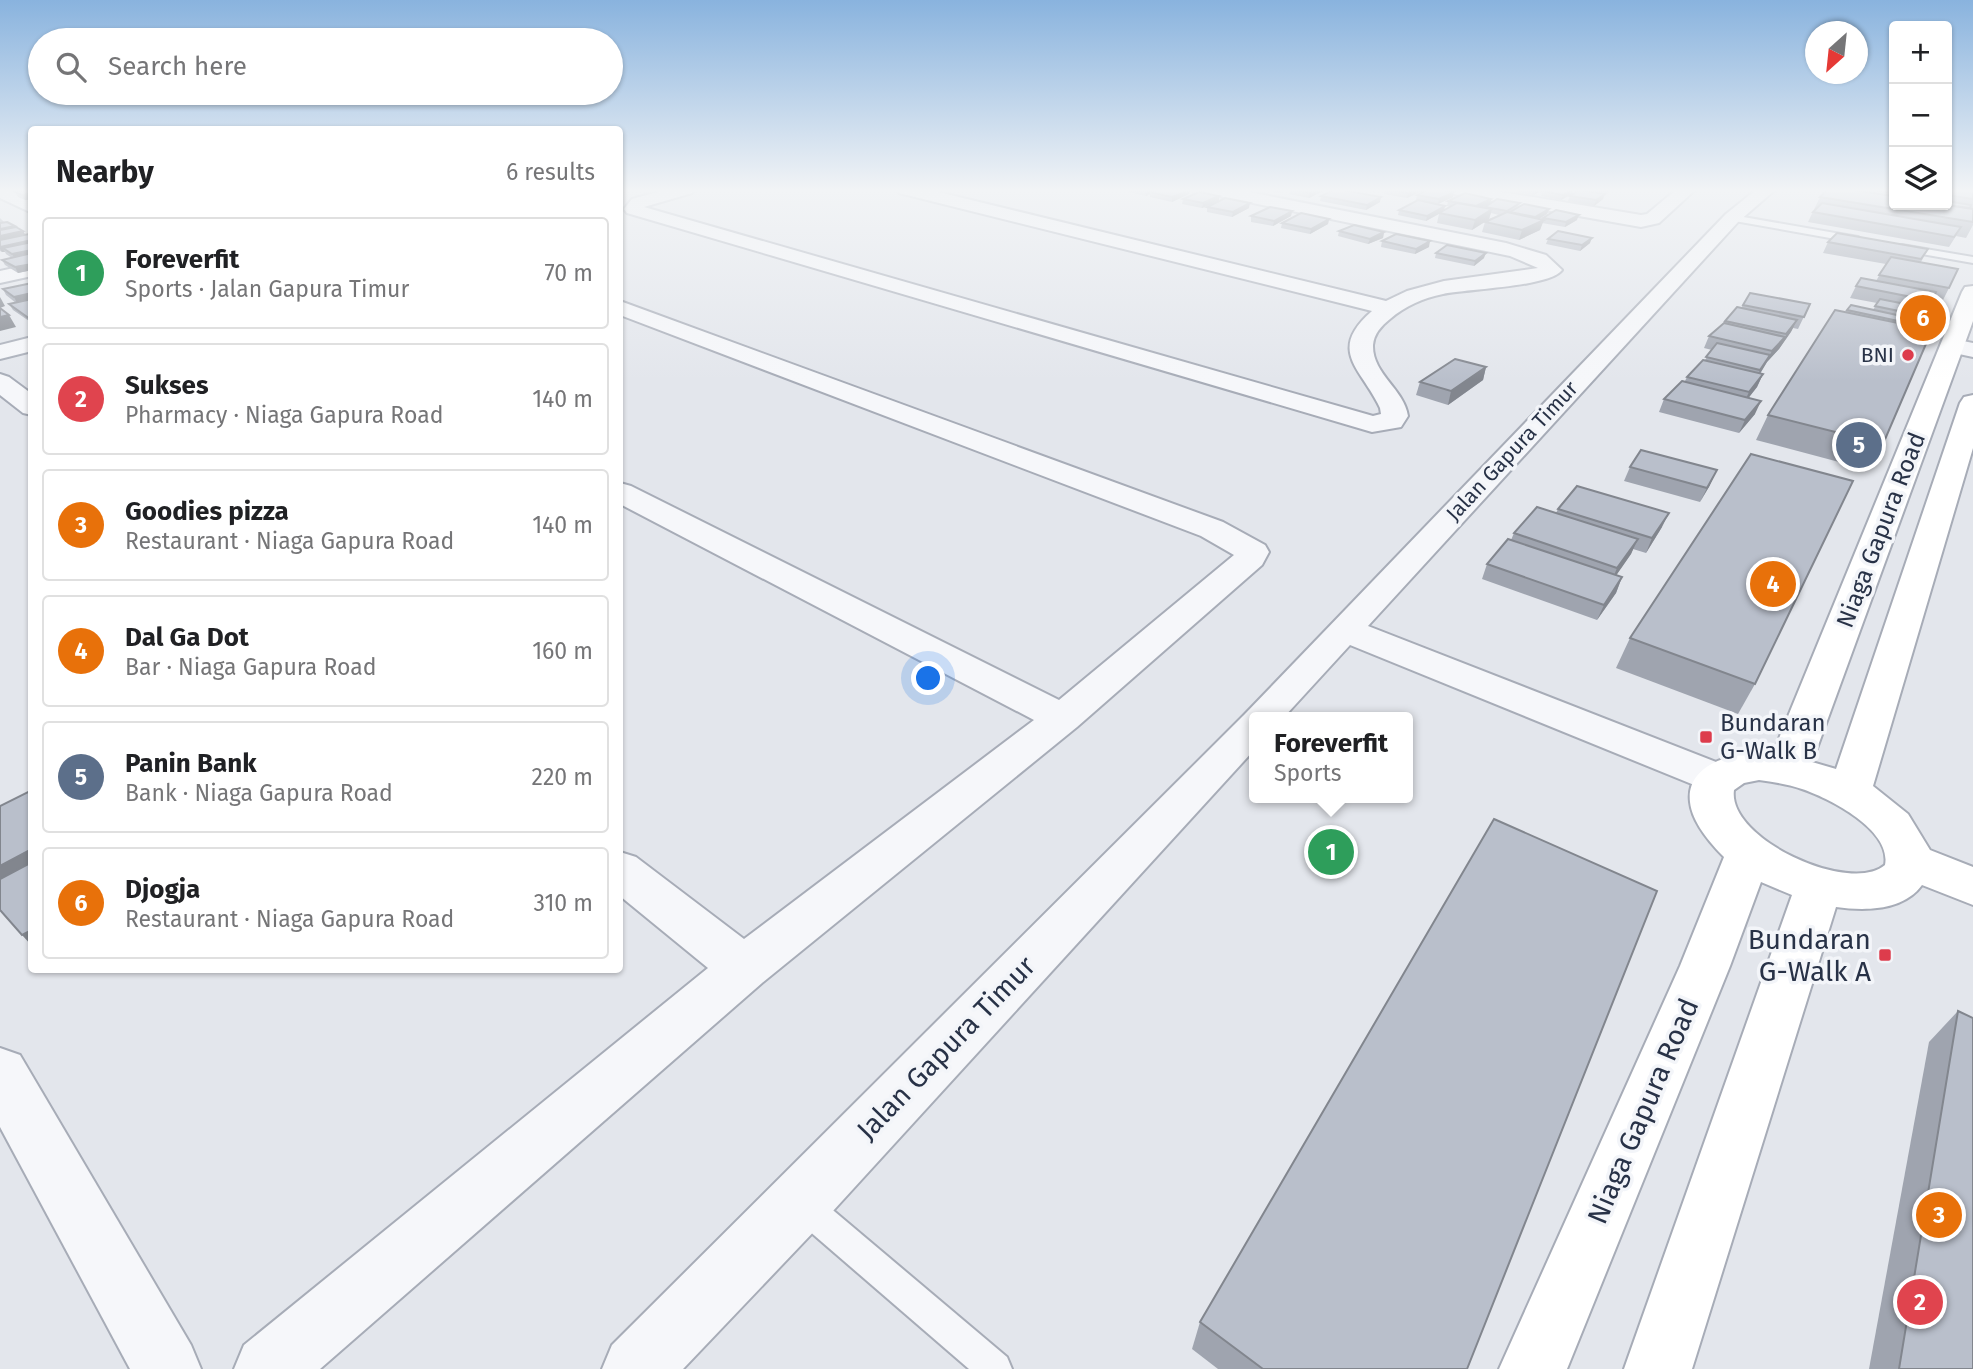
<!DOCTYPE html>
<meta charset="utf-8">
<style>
:root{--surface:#fff;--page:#f2f2f2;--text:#202124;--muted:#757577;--line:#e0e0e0;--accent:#dd3c4c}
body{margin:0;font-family:"Fira Sans",sans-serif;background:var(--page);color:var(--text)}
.controls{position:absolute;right:21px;top:21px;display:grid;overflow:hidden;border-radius:7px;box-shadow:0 2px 5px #0004}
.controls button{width:63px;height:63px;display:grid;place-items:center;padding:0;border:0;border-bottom:2px solid var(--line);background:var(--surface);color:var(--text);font:35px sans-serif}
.compass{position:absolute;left:1805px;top:21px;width:63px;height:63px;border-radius:50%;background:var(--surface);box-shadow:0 2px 5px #0004;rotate:207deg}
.you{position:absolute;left:929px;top:679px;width:24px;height:24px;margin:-18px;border:5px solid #fff;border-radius:50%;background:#1a73e8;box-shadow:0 0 0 10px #1a73e833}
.badge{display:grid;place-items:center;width:46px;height:46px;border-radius:50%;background:var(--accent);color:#fff;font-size:23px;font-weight:700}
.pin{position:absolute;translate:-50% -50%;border:4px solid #fff;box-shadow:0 2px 7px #0006}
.popup{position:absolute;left:1249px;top:712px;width:164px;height:91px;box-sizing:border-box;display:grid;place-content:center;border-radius:7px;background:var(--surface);filter:drop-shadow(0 2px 5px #0005);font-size:23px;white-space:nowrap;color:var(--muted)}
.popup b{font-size:26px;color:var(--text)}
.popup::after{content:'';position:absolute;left:50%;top:100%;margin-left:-14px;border:14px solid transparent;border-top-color:var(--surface)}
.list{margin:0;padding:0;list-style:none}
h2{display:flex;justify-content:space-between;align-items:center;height:91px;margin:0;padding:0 28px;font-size:30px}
h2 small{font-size:23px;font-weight:400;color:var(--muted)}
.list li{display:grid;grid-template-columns:46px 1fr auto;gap:21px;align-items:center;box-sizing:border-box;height:112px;margin:0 14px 14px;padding:0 14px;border:2px solid var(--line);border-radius:7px}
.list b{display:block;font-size:26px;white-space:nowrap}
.list p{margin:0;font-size:23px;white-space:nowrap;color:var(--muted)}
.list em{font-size:23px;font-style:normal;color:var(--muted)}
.icon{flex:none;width:38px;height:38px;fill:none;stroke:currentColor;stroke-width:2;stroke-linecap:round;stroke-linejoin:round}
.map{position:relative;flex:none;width:1973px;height:1369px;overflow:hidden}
.search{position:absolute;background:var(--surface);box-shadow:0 2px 5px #0004;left:28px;top:28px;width:595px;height:77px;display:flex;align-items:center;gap:18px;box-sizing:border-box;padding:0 24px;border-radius:38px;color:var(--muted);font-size:26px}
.panel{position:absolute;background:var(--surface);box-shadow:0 2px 5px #0004;left:28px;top:126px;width:595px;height:847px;border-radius:7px}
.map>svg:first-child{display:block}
</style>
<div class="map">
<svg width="1973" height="1369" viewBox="0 0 1973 1369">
<rect width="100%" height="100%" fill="#e3e6ec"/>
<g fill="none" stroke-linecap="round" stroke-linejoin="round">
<defs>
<g id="lane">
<path d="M1732,215l126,22 5,3 -5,3 -129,-23 -2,-2z"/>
<path d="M1902,245l71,12v6l-74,-13 -2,-2z"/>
<path d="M804,1191l11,4 192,162 5,12h-43l-176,-152 -4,-11 4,-11z"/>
</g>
<g id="street">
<path d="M0,189h9l23,12v12l-32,-15z"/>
<path d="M668,189h27l-3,4 -48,14 729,209 8,-2 -1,-6c-18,-39 -54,-57 -8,-97l-473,-118 -3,-4h30l460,112 21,-10 37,-10 94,-13 -28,-12 -301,-62 -9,-5h34l272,54 40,12 16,15c-12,17 -96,19 -119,24 -20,4 -38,12 -53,25 -9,7 -16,15 -17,26 -1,29 31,44 35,71l-7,11 -29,5 -745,-219 -3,-4 8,-10z"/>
<path d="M1445,189h39l157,26 6,-1 30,-25h19l-37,34 -18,4 -187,-33z"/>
<path d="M1757,189h19l-38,33 -370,404 366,143 6,10 -6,10 -15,5 -15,-5 -354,-144 -66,72h-30v33l-432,473 -139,146h-81l10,-24 632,-630 482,-501z"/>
<path d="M32,264v12l-32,7v-12z"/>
<path d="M620,301l603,221 42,23 4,7 -7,13 -185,162 -315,256 -442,386h-86l10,-24 464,-377 -88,-72v-44l16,5 108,82 290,-219 -414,-216v-21l11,3 428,214 175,-145 -33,-19 -581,-221z"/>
<path d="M32,337v14l-32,8v-14z"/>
<path d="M1953,339l20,4v14l-28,-6 -4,-5 4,-5z"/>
<path d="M0,374l9,3 23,17v21l-9,-2 -23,-18z"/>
<path d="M0,1048l20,7 171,290 10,24h-71l-130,-242z"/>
</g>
<path id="secondary" d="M1973,286v35l-161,441 24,7 124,-366 4,-6 9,-2v53l-100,338 35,28 22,36 43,17v38l-51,-20c-19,26 -57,26 -86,22l-144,462h-68l168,-474 -31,-13 -31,84 -163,403h-68l181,-403 44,-109c-14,-14 -32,-35 -34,-55 -5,-42 54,-52 83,-49l189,-461 3,-5zM1759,780c14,2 29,4 43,9 27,9 90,41 83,76 -35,30 -158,-26 -151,-75l10,-7z"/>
</defs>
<!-- lane casing -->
<use href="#lane" stroke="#a7acb7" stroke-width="4"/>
<!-- street casing -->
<use href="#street" stroke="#a7acb7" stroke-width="4"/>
<!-- secondary casing -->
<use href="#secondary" stroke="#a7acb7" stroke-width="4"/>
<!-- lane -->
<use href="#lane" fill="#f6f7fa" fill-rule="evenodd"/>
<!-- street -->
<use href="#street" fill="#f6f7fa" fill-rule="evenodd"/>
<!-- secondary -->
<use href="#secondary" fill="#fff" fill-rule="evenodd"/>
</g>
<!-- wall -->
<g fill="#9fa4af" fill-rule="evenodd">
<path d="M32,189v10l-7,1 -7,-3 -3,-5z"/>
<path d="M1125,189h61l4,1 -1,4 -17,8 -22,-5v-3l-4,2 -21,-5z"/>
<path d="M1261,189h26l-8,4z"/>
<path d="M1291,189h33l-1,2 -14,7 -20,-4z"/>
<path d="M1357,189h22l-5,3z"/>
<path d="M1385,189h38l-1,2 -15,7 -23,-4z"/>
<path d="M1515,189h28l-9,6 -20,-4z"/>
<path d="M1583,189h31l-8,5z"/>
<path d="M1828,189h66v16h53v-16h26v36l-7,13 -10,-2 -7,11 -141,-25 12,-25z"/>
<path d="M1543,191l29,3 -11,6 -20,-4z"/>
<path d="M1605,194l-2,5 -9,7 -26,-5 2,-5z"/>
<path d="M1417,195l36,2 -15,7 -22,-4z"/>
<path d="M1219,196v5l-17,7 -20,-4 1,-5z"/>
<path d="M1321,196l59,6 -14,8 -46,-9z"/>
<path d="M1491,199l-1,5 -8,3h37l30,2 -2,5 -8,5h4v-1l34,2 -12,7 -23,-4 -2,7 -21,10 -37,-8 3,-10 -13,8 -35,-7 2,-9 -13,7 -28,-6 1,-5h45l6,-3 -3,-1 1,-5zM1491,213l8,2 -10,4z"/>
<path d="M1207,207l42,1 -17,9 -25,-5z"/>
<path d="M1292,211l-1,5 -18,10 -22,-4v-6z"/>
<path d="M0,218l4,4 19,9 2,4 7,1v34l-14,3 -13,-8 -3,-5 10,-2 -6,-4 -1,-2h-3l-2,-1z"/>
<path d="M1329,219l-1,5 -18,10 -29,-6 1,-5z"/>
<path d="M1339,231l45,1 -1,6 -15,6 -30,-8z"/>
<path d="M1548,239l42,4 -10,8 -34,-7z"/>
<path d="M1382,241l47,6 -14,7 -34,-7z"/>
<path d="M1828,242l100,7 -7,13 28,26 -6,12 -10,-2 -5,10 13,3 -8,14 -5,-1 -2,4 -43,116 -14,26 -113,-30 12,-25 79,-105h26l4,-7 -27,-5 6,-12 20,-5 10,-17 -63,-11z"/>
<path d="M1436,253l48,5 -10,8 -39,-8z"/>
<path d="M32,283v40l-19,-13 -4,-6 7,-1 -10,-8 -3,-6z"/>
<path d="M1810,304l-12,25 -5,-1 -14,21 -12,13 -7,12h3l-6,13 -8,10 6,17 -16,19 -80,-21 5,-13 21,-18 2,-4 18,-17 7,-10 -8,-2 5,-12 15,-13 1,-2 16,-13 2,-3z"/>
<path d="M1486,367l-3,13 -35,25 -32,-10 4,-13z"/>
<path d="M1630,467l80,18 -10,17 -76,-21z"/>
<path d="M1558,509l104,18 -16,26 -13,-4 -2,5 -15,21 6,2 -6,16 -19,27 -115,-41 5,-15 24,-24 3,-7 42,-20z"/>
<path d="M1630,638l125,46 -17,30 -122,-46z"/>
<path d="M1958,1011l15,358h-104l60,-327z"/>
<path d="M1200,1322l267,47h-249l-26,-20z"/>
</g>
<!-- shaded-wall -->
<g fill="#82868e">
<path d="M1151,189h12l-13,3v2l-4,2v-5z"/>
<path d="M1319,189h5l-1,2 -14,7 1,-5z"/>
<path d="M1418,189h5l-1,2 -15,7 1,-5z"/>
<path d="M1537,189h6l-9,6 1,-5z"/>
<path d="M1573,189l-1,5 -11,6 2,-5z"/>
<path d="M1190,190l-1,4 -17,8v-5z"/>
<path d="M1454,192l-1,5 -15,7 1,-5z"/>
<path d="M32,193v6l-7,1 -3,-5z"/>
<path d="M1605,194l-2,5 -9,7 2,-6z"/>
<path d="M1219,196v5l-17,7 1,-5z"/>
<path d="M1381,197l-1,5 -14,8 1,-5z"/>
<path d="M1491,199l-1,5 -17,7 2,-5z"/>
<path d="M1250,203l-1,5 -17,9 1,-5z"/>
<path d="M1445,206l-1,5 -18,10 1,-5z"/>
<path d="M1492,209l-3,10 -17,11 3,-10z"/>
<path d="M1549,209l-2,5 -13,8 1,-5z"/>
<path d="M1292,211l-1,5 -18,10 1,-5z"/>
<path d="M1579,215l-2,5 -12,7 1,-5z"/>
<path d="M1329,219l-1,5 -18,10 1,-5z"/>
<path d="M1544,220l-4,10 -21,10 3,-10z"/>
<path d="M23,231l3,5 -26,6v-6z"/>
<path d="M1384,232l-1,6 -15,6 2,-5z"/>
<path d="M1592,238l-2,5 -10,8 2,-6z"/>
<path d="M32,240v6l-29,2 2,4h-3l-2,-3v-2z"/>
<path d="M1430,241l-1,6 -14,7 1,-5z"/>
<path d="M32,250v6l-17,3 -3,-5z"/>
<path d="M1486,253l-2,5 -10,8 1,-5z"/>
<path d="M32,264v6l-14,3 -3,-6z"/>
<path d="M32,293v7l-15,3 -3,-6z"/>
<path d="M0,297l5,9 -5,2z"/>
<path d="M9,315l7,12 -16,4v-14z"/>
<path d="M1797,320l-6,12 -12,17 -12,13 -13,21 6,-13 8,-12 4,-7 12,-13z"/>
<path d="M1486,367l-3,13 -35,25 3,-14z"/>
<path d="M1763,374l-6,13 -14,18 6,-13z"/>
<path d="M1761,401l-6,13 -16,19 6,-13z"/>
<path d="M1717,470l-7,15 -10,17 7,-14z"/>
<path d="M1669,513l-7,14 -16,26 6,-15z"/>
<path d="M1638,539l-7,15 -20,29 6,-15z"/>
<path d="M1622,577l-6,16 -19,27 7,-15z"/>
<path d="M32,849v24l-32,14v-21z"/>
<path d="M32,930v16l-10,-11z"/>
</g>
<!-- building -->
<g fill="#b9bfcb" stroke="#82868e" stroke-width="2">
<path d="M32,189v4l-10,2 -7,-3z"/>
<path d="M1159,189h27l4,1 -18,7 -22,-5z"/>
<path d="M1291,189h28l-9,4 -20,-4z"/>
<path d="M1335,189h2l44,8 -14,8 -46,-9z"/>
<path d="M1385,189h33l-10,4z"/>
<path d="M1429,189h10l15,3 -15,7 -22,-4z"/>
<path d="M1547,189h26l-10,6 -20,-4z"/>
<path d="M1828,189h19l47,7v9h53l26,4v13l-153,-25z"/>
<path d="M1847,189h19l28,4v3z"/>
<path d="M1947,189h26v10l-26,-4z"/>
<path d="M1579,190l26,4 -9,6 -26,-4z"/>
<path d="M1199,192l20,4 -16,7 -20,-4z"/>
<path d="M1465,193l26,6 -15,7 -28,-5z"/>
<path d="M1225,198l25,5 -17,9 -26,-5z"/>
<path d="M1497,199l23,4 -13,8 -22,-4z"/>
<path d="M1418,200l27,6 -18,10 -28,-6z"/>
<path d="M1947,201l24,4 -1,3 -23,-3z"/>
<path d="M1457,203l35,6 -17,11 -36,-7z"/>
<path d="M1822,203l139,24 -7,10 -141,-25z"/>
<path d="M1524,204l25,5 -14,8 -25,-5z"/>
<path d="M1270,207l22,4 -18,10 -23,-5z"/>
<path d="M1556,210l23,5 -13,7 -23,-4z"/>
<path d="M1507,212l37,8 -22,10 -37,-8z"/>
<path d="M1301,213l28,6 -18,10 -29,-6z"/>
<path d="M7,222l8,4 -15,3v-6z"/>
<path d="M1354,225l30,7 -14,7 -31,-8z"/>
<path d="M16,227l7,4 -23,5v-6z"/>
<path d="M1558,231l34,7 -10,7 -34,-6z"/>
<path d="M1837,233l91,16 -7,10 -93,-17z"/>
<path d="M29,234l3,2v4l-32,7v-7z"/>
<path d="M1396,234l34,7 -14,8 -34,-8z"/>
<path d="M32,242v8l-20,4 -9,-6z"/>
<path d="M1447,245l39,8 -11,8 -39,-8z"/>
<path d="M32,253v11l-17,3 -13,-7z"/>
<path d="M1891,257l67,12 -9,19 -70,-13z"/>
<path d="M1861,278l75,14 -4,9 -76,-15z"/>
<path d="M32,283v10l-18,4 -11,-8z"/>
<path d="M1750,293l60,11 -6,13 -61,-12z"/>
<path d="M32,299v20h-2l-21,-15z"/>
<path d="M1880,299l61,12 -4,8 -62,-13z"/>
<path d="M1851,305l78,17 -3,5 -79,-17z"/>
<path d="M1737,307l60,13 -11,14 -61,-13z"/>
<path d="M0,308l9,7 -9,2z"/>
<path d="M1835,310l97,20 -49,114 -115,-29z"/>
<path d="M1724,323l61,14 -13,14 -63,-15z"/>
<path d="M1717,343l53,12 -10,15 -54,-13z"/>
<path d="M1455,359l31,8 -35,24 -31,-9z"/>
<path d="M1703,360l60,14 -14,18 -62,-15z"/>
<path d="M1682,381l79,20 -16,19 -81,-21z"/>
<path d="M1641,450l76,20 -10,18 -77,-21z"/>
<path d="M1751,454l102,27 -98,203 -125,-46z"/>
<path d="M1577,486l92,27 -17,25 -94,-29z"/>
<path d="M1537,507l101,32 -21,29 -103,-35z"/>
<path d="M1508,539l114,38 -18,28 -117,-41z"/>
<path d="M32,790v59l-32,17v-60z"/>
<path d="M1494,819l163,72 -190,478h-204l-63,-47z"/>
<path d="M32,862v68l-10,5 -22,-25v-31z"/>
<path d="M1958,1011l15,7v351h-74z"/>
</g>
<!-- sky -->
<linearGradient id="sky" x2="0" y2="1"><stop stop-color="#89b3de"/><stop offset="0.5" stop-color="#f2f4f6"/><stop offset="1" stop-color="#f2f4f6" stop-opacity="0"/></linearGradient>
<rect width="1973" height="381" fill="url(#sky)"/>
<!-- markers -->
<g fill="#dd3c4c" stroke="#f3f5f9" stroke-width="2.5">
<circle cx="1908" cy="355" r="7"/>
<rect x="1699" y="730" width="14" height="14" rx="3.5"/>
<rect x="1878" y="948" width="14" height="14" rx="3.5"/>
</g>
<g text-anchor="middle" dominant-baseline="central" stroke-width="7" stroke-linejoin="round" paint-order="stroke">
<!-- far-poi labels -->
<g font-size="21" fill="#283247" stroke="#f3f5f9" text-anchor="end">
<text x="1894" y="355">BNI</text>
</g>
<!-- far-street labels -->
<g font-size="21" fill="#283247" stroke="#f3f5f9">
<text transform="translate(1512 451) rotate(-47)">Jalan Gapura Timur</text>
</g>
<!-- street labels -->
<g font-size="24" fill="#283247" stroke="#f3f5f9">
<text transform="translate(1881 530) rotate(-69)">Niaga Gapura Road</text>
</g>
<!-- poi labels -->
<g font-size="24" fill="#283247" stroke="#f3f5f9" text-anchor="start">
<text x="1720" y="723">Bundaran<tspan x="1720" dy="28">G-Walk B</tspan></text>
</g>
<!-- near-poi labels -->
<g font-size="28" fill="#283247" stroke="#f3f5f9" text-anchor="end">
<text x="1871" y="939">Bundaran<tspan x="1871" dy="32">G-Walk A</tspan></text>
</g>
<!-- near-street labels -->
<g font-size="28" fill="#283247" stroke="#f3f5f9">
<text transform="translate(946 1048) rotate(-46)">Jalan Gapura Timur</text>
<text transform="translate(1643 1111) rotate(-67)">Niaga Gapura Road</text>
</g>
</g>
</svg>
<div class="controls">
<button>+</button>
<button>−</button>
<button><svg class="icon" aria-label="layers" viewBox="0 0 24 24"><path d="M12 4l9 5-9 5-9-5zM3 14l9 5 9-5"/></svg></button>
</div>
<svg class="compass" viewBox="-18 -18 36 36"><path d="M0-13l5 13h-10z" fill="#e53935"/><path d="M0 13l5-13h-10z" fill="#757577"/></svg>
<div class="you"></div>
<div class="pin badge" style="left:1331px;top:852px;background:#2e9e5b">1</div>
<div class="popup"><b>Foreverfit</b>Sports</div>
<div class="pin badge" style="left:1920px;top:1302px;background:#e0444e">2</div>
<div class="pin badge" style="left:1939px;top:1215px;background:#e8710a">3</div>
<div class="pin badge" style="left:1773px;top:584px;background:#e8710a">4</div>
<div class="pin badge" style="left:1859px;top:445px;background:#5c6f8a">5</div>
<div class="pin badge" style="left:1923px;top:318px;background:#e8710a">6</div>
<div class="search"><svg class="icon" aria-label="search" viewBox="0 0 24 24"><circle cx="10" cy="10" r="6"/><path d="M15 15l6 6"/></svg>Search here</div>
<section class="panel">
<h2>Nearby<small>6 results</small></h2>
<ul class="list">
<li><span class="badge" style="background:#2e9e5b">1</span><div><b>Foreverfit</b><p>Sports · Jalan Gapura Timur</p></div><em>70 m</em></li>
<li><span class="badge" style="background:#e0444e">2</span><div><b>Sukses</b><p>Pharmacy · Niaga Gapura Road</p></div><em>140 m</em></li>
<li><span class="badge" style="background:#e8710a">3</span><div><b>Goodies pizza</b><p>Restaurant · Niaga Gapura Road</p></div><em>140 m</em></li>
<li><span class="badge" style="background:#e8710a">4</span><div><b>Dal Ga Dot</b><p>Bar · Niaga Gapura Road</p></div><em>160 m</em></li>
<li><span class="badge" style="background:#5c6f8a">5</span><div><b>Panin Bank</b><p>Bank · Niaga Gapura Road</p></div><em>220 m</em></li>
<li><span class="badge" style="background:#e8710a">6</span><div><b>Djogja</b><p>Restaurant · Niaga Gapura Road</p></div><em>310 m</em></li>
</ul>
</section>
</div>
